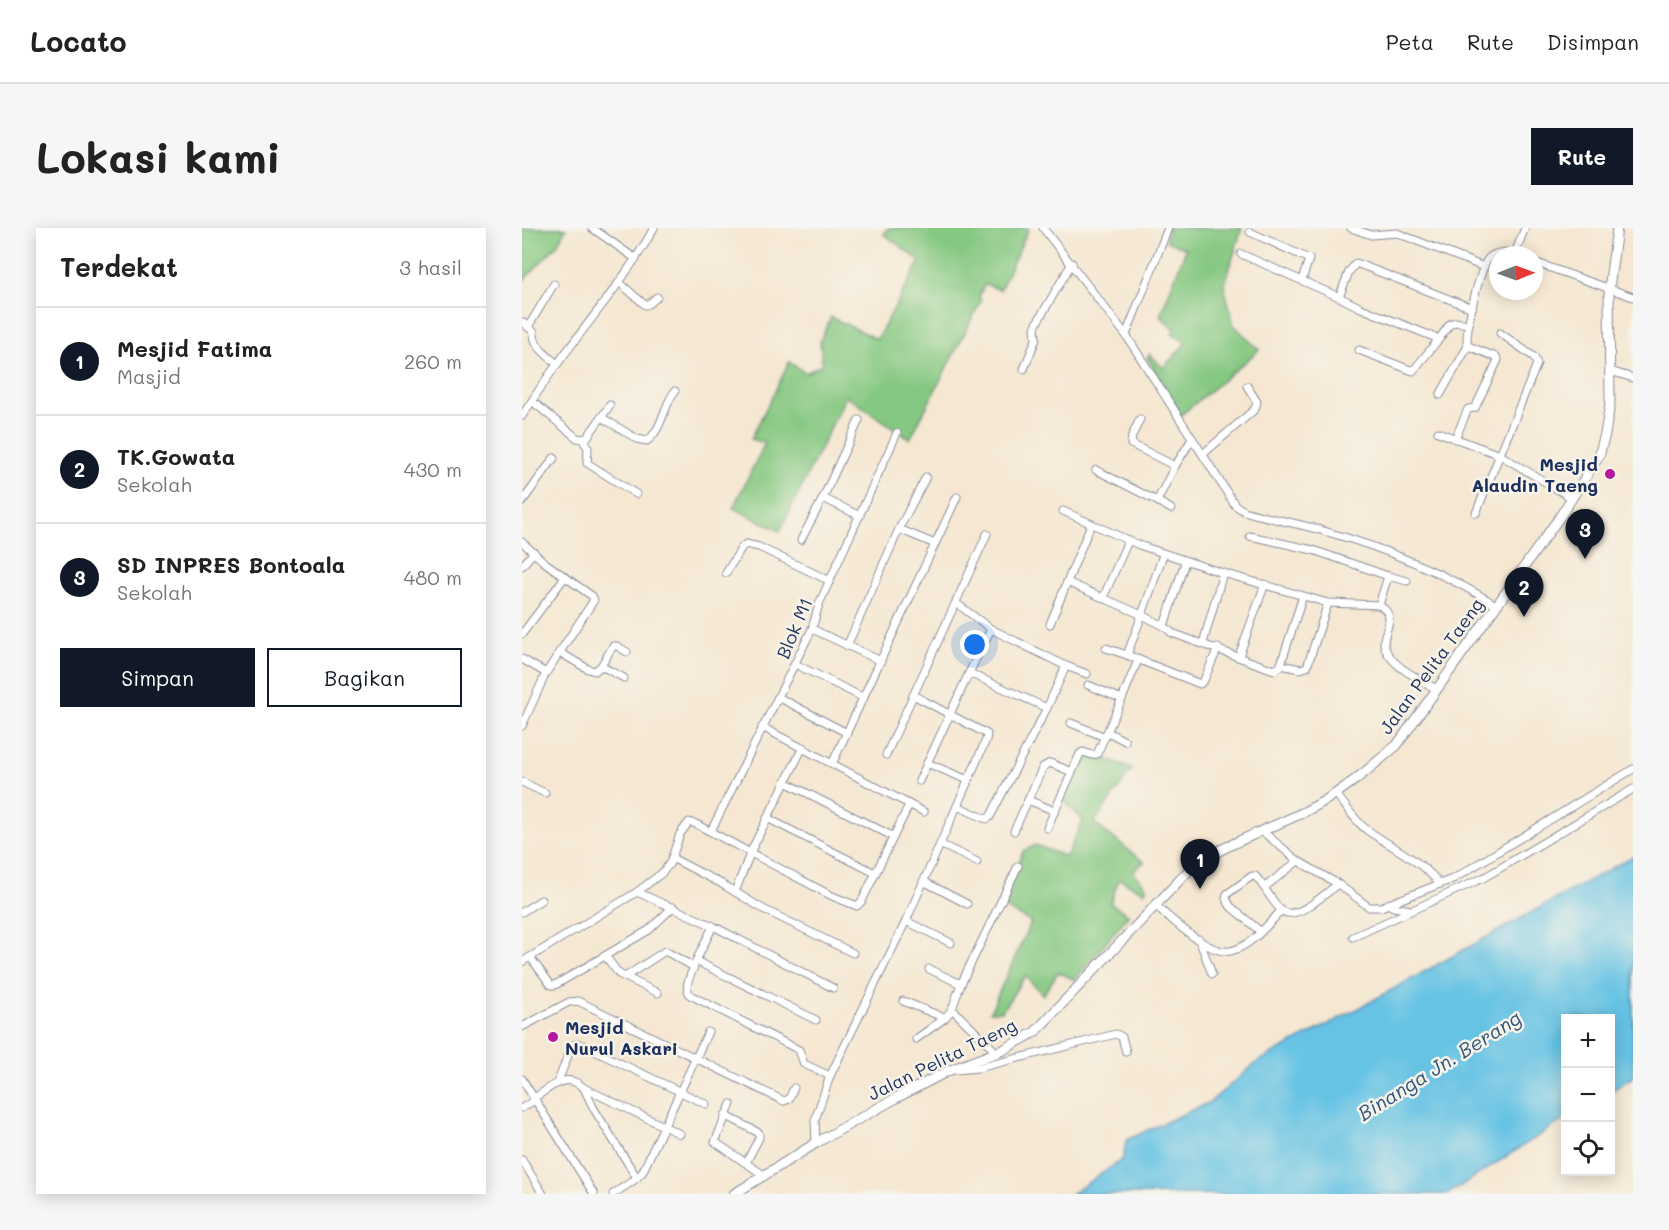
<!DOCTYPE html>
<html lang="id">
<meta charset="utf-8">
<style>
:root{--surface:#fff;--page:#f6f6f6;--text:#222;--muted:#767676;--line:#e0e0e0;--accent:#111827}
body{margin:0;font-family:Mali,sans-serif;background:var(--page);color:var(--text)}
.controls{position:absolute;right:18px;bottom:18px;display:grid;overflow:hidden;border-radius:0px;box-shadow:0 3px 15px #0003}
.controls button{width:54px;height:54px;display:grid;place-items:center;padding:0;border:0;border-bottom:2px solid var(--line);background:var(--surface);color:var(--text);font:30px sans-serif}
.compass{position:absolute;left:967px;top:18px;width:54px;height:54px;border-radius:50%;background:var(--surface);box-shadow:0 3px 15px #0003;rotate:89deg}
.you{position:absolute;left:453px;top:417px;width:21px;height:21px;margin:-15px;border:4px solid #fff;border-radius:50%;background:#1a73e8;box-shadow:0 0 0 9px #1a73e833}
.badge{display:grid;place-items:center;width:39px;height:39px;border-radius:50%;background:var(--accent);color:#fff;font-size:20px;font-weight:700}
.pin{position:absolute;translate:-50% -50px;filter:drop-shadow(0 2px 3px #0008)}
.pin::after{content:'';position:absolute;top:32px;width:21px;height:18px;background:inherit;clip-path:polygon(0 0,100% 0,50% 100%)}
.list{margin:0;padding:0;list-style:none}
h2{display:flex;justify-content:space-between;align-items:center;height:78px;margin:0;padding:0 24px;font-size:26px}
h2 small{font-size:20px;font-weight:400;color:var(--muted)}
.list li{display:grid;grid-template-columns:39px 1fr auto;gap:18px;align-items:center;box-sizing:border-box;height:108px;padding:0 24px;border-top:2px solid var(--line)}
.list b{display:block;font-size:22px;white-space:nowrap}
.list p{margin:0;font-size:20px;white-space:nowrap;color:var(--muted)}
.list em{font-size:20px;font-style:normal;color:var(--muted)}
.actions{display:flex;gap:12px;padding:18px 24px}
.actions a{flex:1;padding:14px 0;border:2px solid var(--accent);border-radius:0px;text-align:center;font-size:21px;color:var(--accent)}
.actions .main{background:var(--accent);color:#fff}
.icon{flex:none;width:33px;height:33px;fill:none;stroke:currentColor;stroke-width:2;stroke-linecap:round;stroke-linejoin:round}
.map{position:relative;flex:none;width:1111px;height:966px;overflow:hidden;border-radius:0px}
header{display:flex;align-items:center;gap:36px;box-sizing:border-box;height:84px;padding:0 30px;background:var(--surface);border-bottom:2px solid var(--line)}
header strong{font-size:28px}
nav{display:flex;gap:33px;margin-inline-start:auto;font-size:21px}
.intro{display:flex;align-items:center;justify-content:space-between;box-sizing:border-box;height:144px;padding:0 36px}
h1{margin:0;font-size:42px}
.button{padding:15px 27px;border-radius:0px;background:var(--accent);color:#fff;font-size:21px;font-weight:700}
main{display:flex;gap:36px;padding:0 36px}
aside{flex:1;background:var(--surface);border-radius:0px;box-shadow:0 3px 15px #0003}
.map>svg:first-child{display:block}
</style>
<header>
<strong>Locato</strong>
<nav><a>Peta</a><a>Rute</a><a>Disimpan</a></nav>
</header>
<div class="intro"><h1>Lokasi kami</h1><a class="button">Rute</a></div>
<main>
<aside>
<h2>Terdekat<small>3 hasil</small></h2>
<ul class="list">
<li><span class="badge">1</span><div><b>Mesjid Fatima</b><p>Masjid</p></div><em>260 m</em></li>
<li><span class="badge">2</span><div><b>TK.Gowata</b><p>Sekolah</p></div><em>430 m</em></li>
<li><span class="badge">3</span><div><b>SD INPRES Bontoala</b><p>Sekolah</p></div><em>480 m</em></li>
</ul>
<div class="actions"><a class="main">Simpan</a><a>Bagikan</a></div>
</aside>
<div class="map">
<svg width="1111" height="966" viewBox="0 0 1111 966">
<rect width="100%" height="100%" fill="#f7f3e8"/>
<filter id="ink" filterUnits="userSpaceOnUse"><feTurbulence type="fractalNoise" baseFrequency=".0167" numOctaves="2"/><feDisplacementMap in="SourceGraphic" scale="12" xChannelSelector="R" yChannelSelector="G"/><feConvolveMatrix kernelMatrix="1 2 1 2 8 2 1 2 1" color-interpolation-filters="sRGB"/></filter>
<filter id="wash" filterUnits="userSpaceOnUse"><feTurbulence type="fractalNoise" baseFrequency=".008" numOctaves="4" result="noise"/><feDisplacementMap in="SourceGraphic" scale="24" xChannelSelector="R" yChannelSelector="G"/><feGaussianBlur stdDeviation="1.35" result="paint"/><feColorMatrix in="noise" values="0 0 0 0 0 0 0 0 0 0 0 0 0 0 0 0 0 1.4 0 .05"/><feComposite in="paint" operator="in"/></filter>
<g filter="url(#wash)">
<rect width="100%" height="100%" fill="#f5e7d1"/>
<!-- green -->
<g fill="#85c881" stroke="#507c70" stroke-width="1.5">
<path d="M0,0h44l-9,17 -35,37z"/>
<path d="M366,0h141l-29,62 -15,-6 -6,12 2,5 -71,138 -64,-43 -66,135 -47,-23 32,-65 -14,-4c12,-26 26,-50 38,-77l17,11 16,-9 -2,-23 11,-24 46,22 43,-78 -36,-27z"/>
<path d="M645,0h75l-18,58 10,39 25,25 -78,65 -34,-57 3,-4 13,14 23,-25 -14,-10 3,-4 -15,-13 26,-67 -20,-8z"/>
<path d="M561,522l49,19 -38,54 50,39 -11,9 14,17 -3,4 -25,-13 -9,24 19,12 -54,65 -17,-8 -15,23 -18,-19 -23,35 -12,1 41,-90 -28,-15 20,-56 13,-6 30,12 17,-37 -21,-21z"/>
</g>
<!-- water -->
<path fill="#66c3e4" stroke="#4079a1" stroke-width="1.5" d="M1111,628v221l-22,14 -1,-73h-44l-1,101 -117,75h-377l52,-35 3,-19 84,-38 47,-40 102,-54z"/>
</g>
<g filter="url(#ink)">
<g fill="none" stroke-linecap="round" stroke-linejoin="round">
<defs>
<g id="minor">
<path d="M70,0l44,31"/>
<path d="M521,0l83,107 109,170 9,6c26,8 53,12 80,20 60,17 119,41 172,74"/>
<path d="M829,0l20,7 26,-2 87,34"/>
<path d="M728,4l59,27 -7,21"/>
<path d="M993,25l10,-25"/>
<path d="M719,26l98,43"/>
<path d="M1012,34l99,35"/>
<path d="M97,54l26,23 4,-1 8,-7"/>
<path d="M0,94l12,10c-1,14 13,23 23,32"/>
<path d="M6,99l26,-43"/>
<path d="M604,107l42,-107"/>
<path d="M917,111l11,-15 5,-2 14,2"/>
<path d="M837,122l54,21 26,-32 -78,-31 -22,-11 10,-25 7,-9 116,45"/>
<path d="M502,141l12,-30 -1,-11 3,-7 34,-58"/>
<path d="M1088,143l23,7"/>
<path d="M918,167l28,-49"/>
<path d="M10,173l45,37 9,1 24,-34"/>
<path d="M0,188c12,-18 23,-36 36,-53 33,-45 69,-86 96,-135"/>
<path d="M79,189l36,22 10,2c16,-12 16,-35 28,-50"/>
<path d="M618,191l-8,17 -1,8 44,22 17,-27"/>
<path d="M337,192l-36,78 37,18"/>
<path d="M916,204l62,23 72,43"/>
<path d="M60,211l6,9 -1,15 49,31"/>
<path d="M933,211l13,-30 7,-1 23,-48 -2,-3 -28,-11c-5,-10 12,-77 20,-87 7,-8 22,-8 31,-4"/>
<path d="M681,226l52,-45 2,-7 -10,-16"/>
<path d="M574,242l61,31 18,-35"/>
<path d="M404,249l-27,52 36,15"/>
<path d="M635,273l14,8"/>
<path d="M0,274l32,-44"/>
<path d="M541,283l76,34 84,28 105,30 51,2c22,13 0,28 6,43 7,19 35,31 51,41"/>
<path d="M954,285l61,-149 -3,-7 -34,-24"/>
<path d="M728,308l63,14 75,26 -9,29"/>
<path d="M279,312l22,-42"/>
<path d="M0,314l22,20 48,34 2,4 -48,73 -24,53"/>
<path d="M641,327l-21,60 22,11 8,7 102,37 6,-3 23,-71"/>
<path d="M0,338l12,-14"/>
<path d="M204,345l16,-26 4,-3 13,3 71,34"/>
<path d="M866,348l19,5"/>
<path d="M545,354l75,33 -15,40 -21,-7"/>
<path d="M581,370l25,-57"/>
<path d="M434,375l35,26 75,37 -19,42"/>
<path d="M528,396l41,-100"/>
<path d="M642,398l21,-64"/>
<path d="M290,401l69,32"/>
<path d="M0,406l43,-57"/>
<path d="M681,415l20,-70"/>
<path d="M325,418l52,-117"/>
<path d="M37,424l29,17 7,2 6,-5 23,12"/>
<path d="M605,427l73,29 4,-4 14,-32"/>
<path d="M717,428l26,-72"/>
<path d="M0,431l24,14"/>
<path d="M273,436l69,34"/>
<path d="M759,437l19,4 7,-2 21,-64"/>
<path d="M79,438l12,-20h4l10,6"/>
<path d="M544,438l21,8"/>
<path d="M566,457l34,14"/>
<path d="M391,467l74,39 -1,6 -29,66"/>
<path d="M256,469l69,36"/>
<path d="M549,495l34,14"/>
<path d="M240,499l162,85"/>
<path d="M586,504l17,9"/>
<path d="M364,527l101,-221"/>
<path d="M311,534l124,-265"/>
<path d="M405,535l41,17"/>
<path d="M397,553l50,-108"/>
<path d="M0,554l23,11"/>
<path d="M263,554l107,54"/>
<path d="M814,566c9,11 19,27 31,36 26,18 53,30 73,54"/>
<path d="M506,572l27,11"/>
<path d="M245,590l108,55"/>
<path d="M525,600l33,-74 3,-2 9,3 5,-1 25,-55 16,-39"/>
<path d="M189,603l101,-202 7,-25 78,-171"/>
<path d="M492,603l29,-64 7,-4 22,9"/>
<path d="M740,603l36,30 40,23 31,23h12l74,-29 178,-109"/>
<path d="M418,616l37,18"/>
<path d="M150,630l50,26 41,25 90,44"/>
<path d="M401,653l44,23"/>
<path d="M743,659l33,-26"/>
<path d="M115,664l76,34 120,62"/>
<path d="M213,664l16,-41 52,-104"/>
<path d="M866,676l5,3 18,3"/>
<path d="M633,677c17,14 57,54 79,45 19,-6 34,-26 47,-39"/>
<path d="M0,684l19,-12"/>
<path d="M384,693l45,22"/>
<path d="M191,698l-17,35 120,59"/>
<path d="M738,703l-29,-24 -5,-8 1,-5 25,-18h3c10,10 16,25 26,34 14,13 45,-17 57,-26"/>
<path d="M831,709l132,-60 148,-88"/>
<path d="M677,711l13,35"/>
<path d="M8,729l21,28h4l94,-55 24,-23"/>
<path d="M84,729l13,17 6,3 40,-26 29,16c-4,9 -10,19 -4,28l109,55 5,14 26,12"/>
<path d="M0,734l115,-70 25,-19 8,-10 10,-29 9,-12 7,2 136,72 25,10 5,-5 47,-96"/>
<path d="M407,741l32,15"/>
<path d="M103,749l33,16"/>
<path d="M381,773l42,17"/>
<path d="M0,799l47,-25 9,-1 206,100 5,-2 5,-11"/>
<path d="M394,811l29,-21 7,-9"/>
<path d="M474,824l-44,-43 9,-25 57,-118"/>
<path d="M434,842l22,-2 138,-34 6,3 4,15"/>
<path d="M0,851l72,115"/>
<path d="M35,856l15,-39 8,-1 126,60"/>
<path d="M62,860l10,21 43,69"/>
<path d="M12,870c18,-11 31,-27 50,-10l96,46"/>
<path d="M209,876l-16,38 50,34"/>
<path d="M0,880l13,-8"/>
<path d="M203,887l34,18v5l-13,25"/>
<path d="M294,915l-1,-23 15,-44 76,-155 51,-115 29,13 4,-2 57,-109 -78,-35 22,-44"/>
<path d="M0,932l21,34"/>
<path d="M91,966l20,-13 9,-8 66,-141"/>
</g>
<path id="tertiary" d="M212,966l82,-51 82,-46 50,-26 55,-21 32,-18 158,-166c35,-23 74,-36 111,-54 35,-17 64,-42 93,-67l162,-227 40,-62 6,-22 5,-30 -1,-115 8,-61"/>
</defs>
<!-- minor casing -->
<use href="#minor" stroke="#888b98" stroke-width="9"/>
<!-- tertiary casing -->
<use href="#tertiary" stroke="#888b98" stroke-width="11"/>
<!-- minor -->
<use href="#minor" stroke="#fff" stroke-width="7"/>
<!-- tertiary -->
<use href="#tertiary" stroke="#fff" stroke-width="9"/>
</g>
</g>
<!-- markers -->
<g fill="#b5179e" stroke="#f7f3e8" stroke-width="2">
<circle cx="1088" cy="246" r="6"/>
<circle cx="31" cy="809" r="6"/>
</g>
<g text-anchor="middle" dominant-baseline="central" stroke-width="5" stroke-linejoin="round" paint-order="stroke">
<!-- poi labels -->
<g font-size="18" font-weight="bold" fill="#1b2f5e" stroke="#f7f3e8" text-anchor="end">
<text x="1076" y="236">Mesjid<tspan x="1076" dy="21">Alaudin Taeng</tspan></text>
<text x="43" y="799" text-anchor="start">Mesjid<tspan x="43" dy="21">Nurul Askari</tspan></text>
</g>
<!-- street labels -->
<g font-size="18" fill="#1b2f5e" stroke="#f7f3e8">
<text transform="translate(272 400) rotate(-67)">Blok M1</text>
<text transform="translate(909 438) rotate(-54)">Jalan Pelita Taeng</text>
<text transform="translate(420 831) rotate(-26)">Jalan Pelita Taeng</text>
</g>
<!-- water labels -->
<g font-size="20" font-style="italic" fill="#2e5480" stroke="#f7f3e8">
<text transform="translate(917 837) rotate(-32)">Binanga Jn. Berang</text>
</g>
</g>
</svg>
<div class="controls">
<button>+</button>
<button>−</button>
<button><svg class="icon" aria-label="locate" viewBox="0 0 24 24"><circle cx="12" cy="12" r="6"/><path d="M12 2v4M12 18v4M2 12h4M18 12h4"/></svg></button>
</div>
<svg class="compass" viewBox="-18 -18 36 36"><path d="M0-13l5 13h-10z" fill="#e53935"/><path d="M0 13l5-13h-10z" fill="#767676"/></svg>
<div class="you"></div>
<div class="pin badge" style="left:678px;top:661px">1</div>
<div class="pin badge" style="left:1002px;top:389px">2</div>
<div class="pin badge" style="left:1063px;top:331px">3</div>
</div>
</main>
